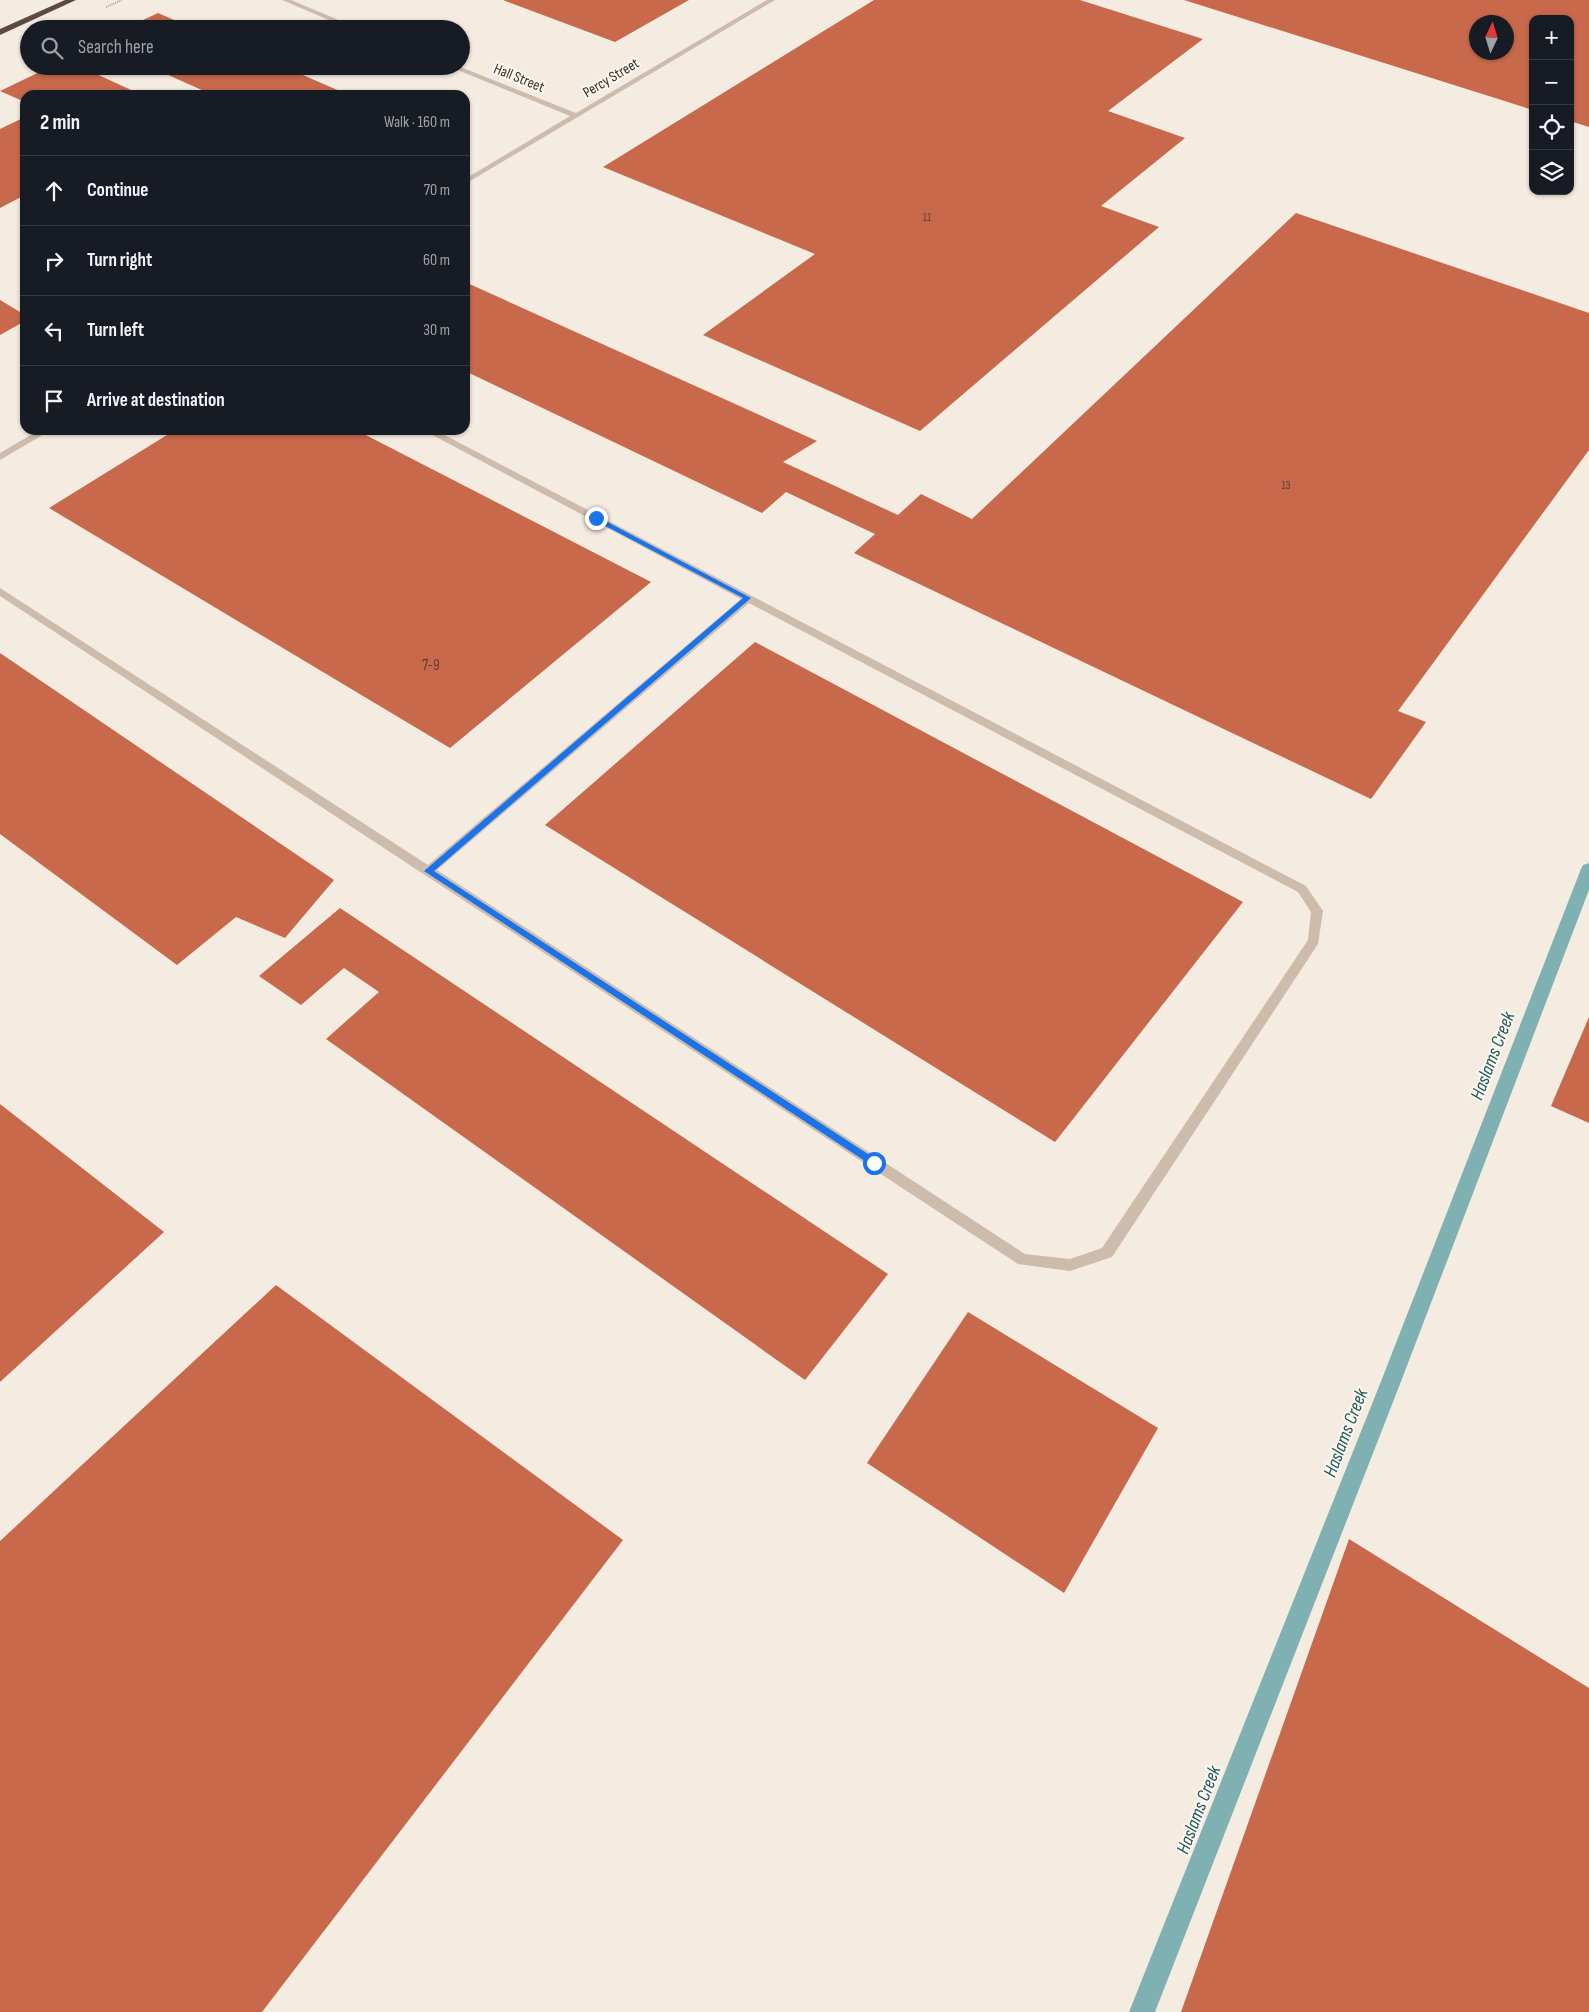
<!DOCTYPE html>
<meta charset="utf-8">
<style>
:root{--surface:#171b24;--page:#242831;--text:#f1f3f6;--muted:#9ea1a6;--line:#363941}
body{margin:0;font-family:"Sofia Sans Condensed",sans-serif;background:var(--page);color:var(--text)}
.controls{position:absolute;right:15px;top:15px;display:grid;overflow:hidden;border-radius:10px;box-shadow:0 1px 4px #0004}
.controls button{width:45px;height:45px;display:grid;place-items:center;padding:0;border:0;border-bottom:1px solid var(--line);background:var(--surface);color:var(--text);font:25px sans-serif}
.compass{position:absolute;left:1469px;top:15px;width:45px;height:45px;border-radius:50%;background:var(--surface);box-shadow:0 1px 4px #0004;rotate:4deg}
.stop{position:absolute;width:15px;height:15px;margin:-11px;border:4px solid #1a73e8;border-radius:50%;background:#fff}
.stop.end{background:#1a73e8;border-color:#fff;box-shadow:0 1px 5px #0008}
.list{margin:0;padding:0;list-style:none}
h2{display:flex;justify-content:space-between;align-items:center;height:65px;margin:0;padding:0 20px;font-size:21px}
h2 small{font-size:16px;font-weight:400;color:var(--muted)}
.list li{display:grid;grid-template-columns:32px 1fr auto;gap:15px;align-items:center;box-sizing:border-box;height:70px;padding:0 20px;border-top:1px solid var(--line)}
.list b{display:block;font-size:19px;white-space:nowrap}
.list em{font-size:16px;font-style:normal;color:var(--muted)}
.icon{flex:none;width:28px;height:28px;fill:none;stroke:currentColor;stroke-width:2;stroke-linecap:round;stroke-linejoin:round}
.map{position:relative;flex:none;width:1589px;height:2012px;overflow:hidden}
.search{position:absolute;background:var(--surface);box-shadow:0 1px 4px #0004;left:20px;top:20px;width:450px;height:55px;display:flex;align-items:center;gap:12px;box-sizing:border-box;padding:0 18px;border-radius:28px;color:var(--muted);font-size:19px}
.panel{position:absolute;background:var(--surface);box-shadow:0 1px 4px #0004;left:20px;top:90px;width:450px;height:345px;border-radius:15px}
.map>svg:first-child{display:block}
</style>
<div class="map">
<svg width="1589" height="2012" viewBox="0 0 1589 2012">
<rect width="100%" height="100%" fill="#f4ebe1"/>
<g fill="none" stroke-linecap="round" stroke-linejoin="round">
<!-- stream -->
<path fill="#7fb0b2" fill-rule="evenodd" d="M1589,863v27l-189,494 -245,628h-26l251,-628 201,-515 2,-4z"/>
</g>
<!-- building -->
<g fill="#c8694b" fill-rule="evenodd">
<path d="M503,0h186l-74,42z"/>
<path d="M874,0h206l123,39 -95,72 77,27 -84,68 58,21 -239,204 -217,-96 112,-81 -212,-87z"/>
<path d="M1184,0h405v127l-19,-6v-102h-37v91zM1476,22h30v30h-30z"/>
<path d="M158,13l37,16h-71z"/>
<path d="M52,66h27l63,29h-117v7l-25,-11z"/>
<path d="M148,66h134l67,29h-136z"/>
<path d="M25,117v78l-25,13v-79z"/>
<path d="M1296,213l293,100v137l-191,261 28,11 -55,77 -517,-246 21,-19 -89,-42 -24,21 -297,-142v-89l352,159 -34,21 115,53 23,-21 51,25z"/>
<path d="M0,300l25,15v6l-25,14z"/>
<path d="M175,430h181l295,152 -201,166 -401,-240z"/>
<path d="M755,642l488,260 -188,240 -510,-317z"/>
<path d="M0,653l334,227 -49,58 -49,-21 -59,48 -177,-131z"/>
<path d="M340,908l548,366 -83,106 -479,-341 53,-47 -35,-24 -43,37 -42,-29z"/>
<path d="M1589,1017v106l-38,-17z"/>
<path d="M0,1104l164,128 -164,150z"/>
<path d="M276,1285l347,255 -361,472h-262v-471z"/>
<path d="M968,1312l190,116 -94,165 -197,-130z"/>
<path d="M1349,1539l240,149v324h-408z"/>
</g>
<g fill="none" stroke-linecap="round" stroke-linejoin="round">
<!-- path -->
<path stroke="#b9a596" stroke-width="2" stroke-dasharray="1 1" stroke-linecap="butt" d="M106,7l16,-7"/>
<!-- minor -->
<g fill="#cdbbac" fill-rule="evenodd">
<path d="M282,0h9l69,29h-10z"/>
<path d="M767,0h8l-310,184v-5l105,-63 -122,-50h10l118,47z"/>
<path d="M39,430h12l-51,30v-7z"/>
<path d="M423,430h12l871,456 17,25 -5,33 -206,313 -42,14 -52,-7 -1018,-668v-8l428,277 313,-266zM749,603l549,289 13,20 -3,28 -206,308 -32,11 -45,-5 -588,-384z"/>
</g>
<!-- highway -->
<path fill="#5c4a42" fill-rule="evenodd" d="M65,0h11l-76,35v-6z"/>
</g>
<!-- route -->
<path fill="#1a73e8" d="M594,517h4l153,81 -317,273 443,289v5h-6l-447,-294 319,-273 -149,-78z"/>
<g text-anchor="middle" dominant-baseline="central" stroke-width="4.5" stroke-linejoin="round" paint-order="stroke">
<!-- far-number labels -->
<g font-size="12" fill="#5e3e33">
<text x="927" y="217">11</text>
<text x="1286" y="485">13</text>
</g>
<!-- far-street labels -->
<g font-size="15" fill="#3b302b" stroke="#fbf5ee">
<text transform="translate(519 78) rotate(22)">Hall Street</text>
<text transform="translate(611 78) rotate(-31)">Percy Street</text>
</g>
<!-- number labels -->
<g font-size="15" fill="#5e3e33">
<text x="431" y="665">7-9</text>
</g>
<!-- water labels -->
<g font-size="19" font-style="italic" fill="#1f5a5e" stroke="#fbf5ee">
<text transform="translate(1493 1056) rotate(-69)">Haslams Creek</text>
<text transform="translate(1346 1433) rotate(-69)">Haslams Creek</text>
<text transform="translate(1199 1810) rotate(-69)">Haslams Creek</text>
</g>
</g>
</svg>
<div class="controls">
<button>+</button>
<button>−</button>
<button><svg class="icon" aria-label="locate" viewBox="0 0 24 24"><circle cx="12" cy="12" r="6"/><path d="M12 2v4M12 18v4M2 12h4M18 12h4"/></svg></button>
<button><svg class="icon" aria-label="layers" viewBox="0 0 24 24"><path d="M12 4l9 5-9 5-9-5zM3 14l9 5 9-5"/></svg></button>
</div>
<svg class="compass" viewBox="-18 -18 36 36"><path d="M0-13l5 13h-10z" fill="#e53935"/><path d="M0 13l5-13h-10z" fill="#9ea1a6"/></svg>
<div class="stop" style="left:874px;top:1163px"></div>
<div class="stop end" style="left:596px;top:518px"></div>
<div class="search"><svg class="icon" aria-label="search" viewBox="0 0 24 24"><circle cx="10" cy="10" r="6"/><path d="M15 15l6 6"/></svg>Search here</div>
<section class="panel">
<h2>2 min<small>Walk · 160 m</small></h2>
<ul class="list">
<li><svg class="icon" aria-label="ahead" viewBox="0 0 24 24"><path d="M12 20V5M6 11l6-6 6 6"/></svg><div><b>Continue</b></div><em>70 m</em></li>
<li><svg class="icon" aria-label="right" viewBox="0 0 24 24"><path d="M7 20v-9h11M14 6l5 5-5 5"/></svg><div><b>Turn right</b></div><em>60 m</em></li>
<li><svg class="icon" aria-label="left" viewBox="0 0 24 24"><path d="M17 20v-9H6M10 6l-5 5 5 5"/></svg><div><b>Turn left</b></div><em>30 m</em></li>
<li><svg class="icon" aria-label="arrive" viewBox="0 0 24 24"><path d="M6 21V4h12l-3 4 3 4H6"/></svg><div><b>Arrive at destination</b></div></li>
</ul>
</section>
</div>
